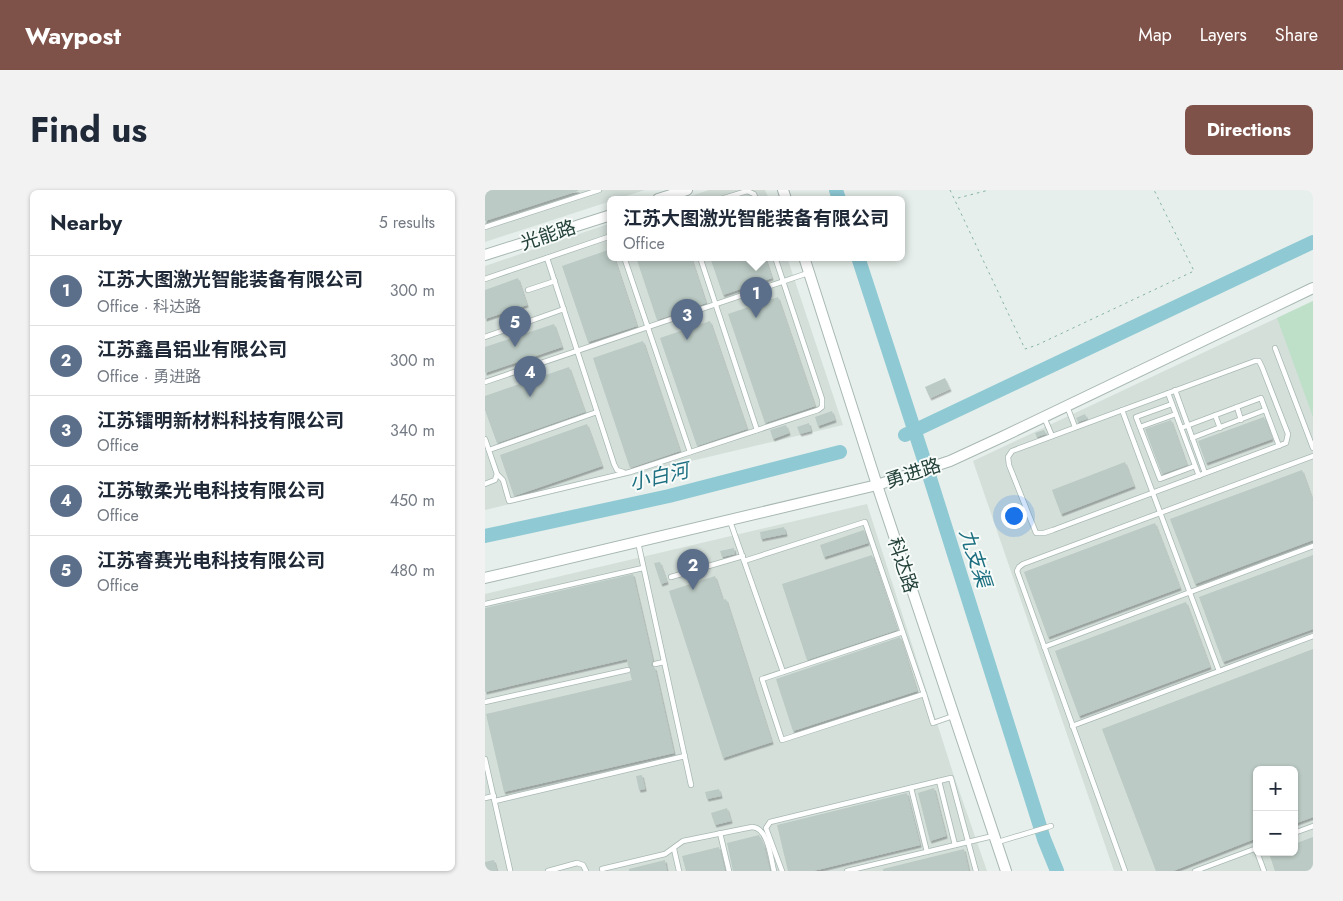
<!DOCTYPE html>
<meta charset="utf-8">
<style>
:root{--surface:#fff;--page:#f2f2f3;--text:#1f2937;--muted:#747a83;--line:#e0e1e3;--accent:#7f5249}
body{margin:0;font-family:Jost,"Noto Sans SC",sans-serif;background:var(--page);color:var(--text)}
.controls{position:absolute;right:15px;bottom:15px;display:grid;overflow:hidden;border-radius:8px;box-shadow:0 1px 4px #0004}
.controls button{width:45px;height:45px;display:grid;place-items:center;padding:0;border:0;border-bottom:1px solid var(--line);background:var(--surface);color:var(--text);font:25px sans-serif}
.you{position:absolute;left:528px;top:325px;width:18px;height:18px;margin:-12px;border:4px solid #fff;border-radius:50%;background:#1a73e8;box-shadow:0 0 0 8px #1a73e833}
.badge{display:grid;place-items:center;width:32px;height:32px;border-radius:50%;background:var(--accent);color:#fff;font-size:16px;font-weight:700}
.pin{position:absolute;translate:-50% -41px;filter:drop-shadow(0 1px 2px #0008)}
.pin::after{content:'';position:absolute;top:26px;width:18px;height:15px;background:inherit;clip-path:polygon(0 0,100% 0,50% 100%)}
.popup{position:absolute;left:122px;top:6px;width:298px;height:65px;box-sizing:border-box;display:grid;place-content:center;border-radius:8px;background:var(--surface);filter:drop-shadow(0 1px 4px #0005);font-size:16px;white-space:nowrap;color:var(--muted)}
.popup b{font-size:19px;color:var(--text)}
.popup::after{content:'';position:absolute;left:50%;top:100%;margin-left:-10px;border:10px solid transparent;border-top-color:var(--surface)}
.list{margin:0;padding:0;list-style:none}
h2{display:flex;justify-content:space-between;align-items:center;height:65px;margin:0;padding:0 20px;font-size:21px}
h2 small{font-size:16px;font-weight:400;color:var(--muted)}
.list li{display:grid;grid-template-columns:32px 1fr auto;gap:15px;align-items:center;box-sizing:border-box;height:70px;padding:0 20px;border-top:1px solid var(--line)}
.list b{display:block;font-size:19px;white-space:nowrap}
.list p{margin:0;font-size:16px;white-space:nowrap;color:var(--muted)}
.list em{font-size:16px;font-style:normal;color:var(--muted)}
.map{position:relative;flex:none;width:828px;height:681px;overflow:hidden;border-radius:8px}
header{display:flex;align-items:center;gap:30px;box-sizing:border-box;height:70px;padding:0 25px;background:var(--accent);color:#fff}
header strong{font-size:24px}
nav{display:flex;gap:28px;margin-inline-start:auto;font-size:18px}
.intro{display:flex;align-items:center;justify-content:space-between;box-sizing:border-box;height:120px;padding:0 30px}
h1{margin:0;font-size:35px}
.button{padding:12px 22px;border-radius:8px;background:var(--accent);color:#fff;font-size:18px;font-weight:700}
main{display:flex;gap:30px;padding:0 30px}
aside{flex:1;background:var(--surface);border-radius:8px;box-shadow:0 1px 4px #0004}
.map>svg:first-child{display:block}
</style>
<header>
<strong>Waypost</strong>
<nav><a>Map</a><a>Layers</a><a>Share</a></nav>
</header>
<div class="intro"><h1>Find us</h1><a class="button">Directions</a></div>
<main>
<aside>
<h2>Nearby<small>5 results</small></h2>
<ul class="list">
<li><span class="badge" style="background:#5c6f8a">1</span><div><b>江苏大图激光智能装备有限公司</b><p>Office · 科达路</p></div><em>300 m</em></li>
<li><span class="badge" style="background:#5c6f8a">2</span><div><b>江苏鑫昌铝业有限公司</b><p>Office · 勇进路</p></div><em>300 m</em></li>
<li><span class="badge" style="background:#5c6f8a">3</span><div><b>江苏镭明新材料科技有限公司</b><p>Office</p></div><em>340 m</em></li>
<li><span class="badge" style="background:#5c6f8a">4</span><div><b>江苏敏柔光电科技有限公司</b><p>Office</p></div><em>450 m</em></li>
<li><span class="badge" style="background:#5c6f8a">5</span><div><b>江苏睿赛光电科技有限公司</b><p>Office</p></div><em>480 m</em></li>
</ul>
</aside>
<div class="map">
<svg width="828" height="681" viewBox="0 0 828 681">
<defs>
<filter id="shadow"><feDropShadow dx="1.5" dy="2.5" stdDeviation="0" flood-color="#0004"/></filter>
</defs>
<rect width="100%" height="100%" fill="#e6efeb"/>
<!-- built -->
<g fill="#d4dfda" fill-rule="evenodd">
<path d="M0,0h160l-28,9h-6v2l-126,41z"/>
<path d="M224,0h56l4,9h-87z"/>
<path d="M126,33v34h176l56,168 -358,85v-244z"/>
<path d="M828,111v570h-199l-141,-410zM772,580h37v82h-37z"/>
<path d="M382,314l86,269 34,98h-502v-277z"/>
</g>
<!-- green -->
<path fill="#bfe0c8" d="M828,111v116l-36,-99z"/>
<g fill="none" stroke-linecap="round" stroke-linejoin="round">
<!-- river -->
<g stroke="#8ec9d4" stroke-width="14">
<path d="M351,0l3,9"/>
<path d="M373,67l71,218 115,364 13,32"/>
<path d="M420,245l408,-193"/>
<path d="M0,346l184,-40 171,-44"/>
</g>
</g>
<!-- building -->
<g fill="#bbcac4" filter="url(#shadow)">
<path d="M0,0h93v1l-93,30z"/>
<path d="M126,59v8h3l23,69 -49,16 -26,-76z"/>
<path d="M151,67h55l15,46 -49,17z"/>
<path d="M225,67h55l7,21 -49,17z"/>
<path d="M33,88l9,27 -42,14v-29z"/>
<path d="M293,107l37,109 -50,17 -37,-109z"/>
<path d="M225,131l37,108 -50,17 -37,-108z"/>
<path d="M69,134l8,23 -77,26v-26z"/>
<path d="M158,151l37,110 -50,17 -37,-110z"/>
<path d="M84,177l16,45 -88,31 -12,-33v-14z"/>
<path d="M460,188l5,11 -20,9 -5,-11z"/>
<path d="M347,221l3,9 -17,6 -3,-9z"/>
<path d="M600,224l2,5 -9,3 -2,-4z"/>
<path d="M779,227l8,22 -66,24 -8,-22z"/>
<path d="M686,230l16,45 -25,9 -17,-45z"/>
<path d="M324,233l2,8 -11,3 -3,-7z"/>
<path d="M102,234l15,42 -88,30 -14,-41z"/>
<path d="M301,235l3,8 -16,6 -3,-9z"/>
<path d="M559,240l2,4 -9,3 -2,-4z"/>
<path d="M640,272l9,24 -73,28 -9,-24z"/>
<path d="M817,280l11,31v39l-118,44 -25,-65z"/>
<path d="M670,333l25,65 -132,49 -24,-65z"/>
<path d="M299,337l2,7 -25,5 -1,-7z"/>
<path d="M379,340l4,13 -44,14 -4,-12z"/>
<path d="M249,358l1,6 -13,3 -2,-6z"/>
<path d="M387,365l25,75 -90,30 -25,-76z"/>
<path d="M828,365v74l-90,33 -24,-65z"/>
<path d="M175,372l7,20 -6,2 -7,-21z"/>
<path d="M148,384l20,87 -2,4 4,3 19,85 -170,39 -18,-78 146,-34 -2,-7 2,-3 -4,-4 -1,-7 -142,33v-84z"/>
<path d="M230,386l8,24 3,-1 46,143 -49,16 -54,-167z"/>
<path d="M701,412l24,65 -131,49 -24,-65z"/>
<path d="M415,447l17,54 -124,40 -17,-52z"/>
<path d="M828,459v168l-19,7v-54h-37v68l-84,33h-17l-54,-142z"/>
<path d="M157,585l3,14 -6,1 -3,-14z"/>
<path d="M449,598l12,48 -16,5 -12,-48z"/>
<path d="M234,599l2,7 -14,3 -2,-7z"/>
<path d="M422,603l13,52 -107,26h-25l-11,-46z"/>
<path d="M242,618l4,13 -16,4 -4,-12z"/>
<path d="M274,645l5,11 6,25h-37l-6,-28z"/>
<path d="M828,647v34h-38l-6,-18 25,-1v-8z"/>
<path d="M234,657l6,24h-39l-4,-15z"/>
<path d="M479,659l5,22h-86v-2z"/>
<path d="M9,670l3,11h-12v-9z"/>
<path d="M180,670l2,11h-38v-2z"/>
</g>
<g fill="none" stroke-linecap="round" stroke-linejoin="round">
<defs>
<g id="service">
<path d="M236,9l26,-8 7,3 2,5"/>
<path d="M0,37l114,-37"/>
<path d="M139,67l66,195"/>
<path d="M215,67l57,173"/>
<path d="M62,68l67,206 3,6 6,2"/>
<path d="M0,89l126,-43"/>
<path d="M43,100l27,-9"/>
<path d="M0,147l79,-28"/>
<path d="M790,158l38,100"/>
<path d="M770,171h4l3,6 26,67 -2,9 -233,87 -9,3h-8l-27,-68 -1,-8 4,-6z"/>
<path d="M0,192l323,-109"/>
<path d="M690,200l30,83"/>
<path d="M683,203l31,83"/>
<path d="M687,214l-36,13 24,62 35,-13"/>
<path d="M582,216l8,21"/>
<path d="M752,217l4,13"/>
<path d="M637,220l97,261"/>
<path d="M730,225l5,13"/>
<path d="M559,227l8,19"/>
<path d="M655,237l36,-13"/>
<path d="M696,238l80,-30 18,48"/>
<path d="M707,248l73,-28"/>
<path d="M0,249l12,35 -2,6 -10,4"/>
<path d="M4,260l108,-38"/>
<path d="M12,284l6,6 6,21 121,-29 188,-62 4,-3v-8l-47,-142"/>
<path d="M245,331l53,151"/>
<path d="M153,352l53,243"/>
<path d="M259,371l121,-39 59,172 -142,46 -20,-61 141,-47"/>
<path d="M186,387l72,-21"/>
<path d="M0,414l158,-36"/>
<path d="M559,457l269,-101"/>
<path d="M170,474l9,-2"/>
<path d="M439,504l9,29 20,-7"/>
<path d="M0,512l143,-32"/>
<path d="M587,536l241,-90"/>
<path d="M0,569l25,111"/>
<path d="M454,591l16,64"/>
<path d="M426,598l16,64"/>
<path d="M0,608l9,-2"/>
<path d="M10,611l190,-45"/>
<path d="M235,643l9,38"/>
<path d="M809,643l19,-7"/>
<path d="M513,652l53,-16"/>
<path d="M189,659l5,22"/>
<path d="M772,662l7,19"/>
<path d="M117,679l63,-15 18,-13 69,-14c16,0 19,32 22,44"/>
<path d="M63,681l29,-8 6,2 3,6"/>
<path d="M297,681l-16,-43 4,-6 181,-44 25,93"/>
<path d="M362,681l146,-35"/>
<path d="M640,681l-108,-300 2,-4 4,-3 290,-108"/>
<path d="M710,681l62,-23"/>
</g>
<g id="tertiary">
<path d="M298,0l3,9"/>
<path d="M173,9l29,-9"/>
<path d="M0,65l126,-40"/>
<path d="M319,67l73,228 129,386"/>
<path d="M0,388l392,-93 73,-24 52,-24 311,-149"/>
</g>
</defs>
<!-- service casing -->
<use href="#service" stroke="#a8b8b2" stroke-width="6"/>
<!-- tertiary casing -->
<use href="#tertiary" stroke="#a8b8b2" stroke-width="12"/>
<!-- path -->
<g stroke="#86b3a5" stroke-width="1" stroke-dasharray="2.5 4" stroke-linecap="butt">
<path d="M465,0l75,159 12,-4 157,-74 -40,-81"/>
<path d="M473,8l31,-8"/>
</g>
<!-- service -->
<use href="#service" stroke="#fff" stroke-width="4.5"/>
<!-- tertiary -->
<use href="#tertiary" stroke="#fff" stroke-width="10"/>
</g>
<g text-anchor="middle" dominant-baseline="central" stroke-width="4" stroke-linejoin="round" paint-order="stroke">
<!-- street labels -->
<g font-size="19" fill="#24423a" stroke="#f7fbf9">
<text transform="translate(63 45) rotate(-18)">光能路</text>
<text transform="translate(428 283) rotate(-18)">勇进路</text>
<text transform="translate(418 375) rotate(72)">科达路</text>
</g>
<!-- water labels -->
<g font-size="20" font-style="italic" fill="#1c6f80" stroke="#f7fbf9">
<text transform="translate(174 287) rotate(-13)">小白河</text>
<text transform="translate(490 368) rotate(72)">九支渠</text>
</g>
</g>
</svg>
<div class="controls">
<button>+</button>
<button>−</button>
</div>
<div class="you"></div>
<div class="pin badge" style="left:271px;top:128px;background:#5c6f8a">1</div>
<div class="popup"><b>江苏大图激光智能装备有限公司</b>Office</div>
<div class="pin badge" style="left:208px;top:400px;background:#5c6f8a">2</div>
<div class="pin badge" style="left:202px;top:150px;background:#5c6f8a">3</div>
<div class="pin badge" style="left:45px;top:207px;background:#5c6f8a">4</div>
<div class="pin badge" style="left:30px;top:157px;background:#5c6f8a">5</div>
</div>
</main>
